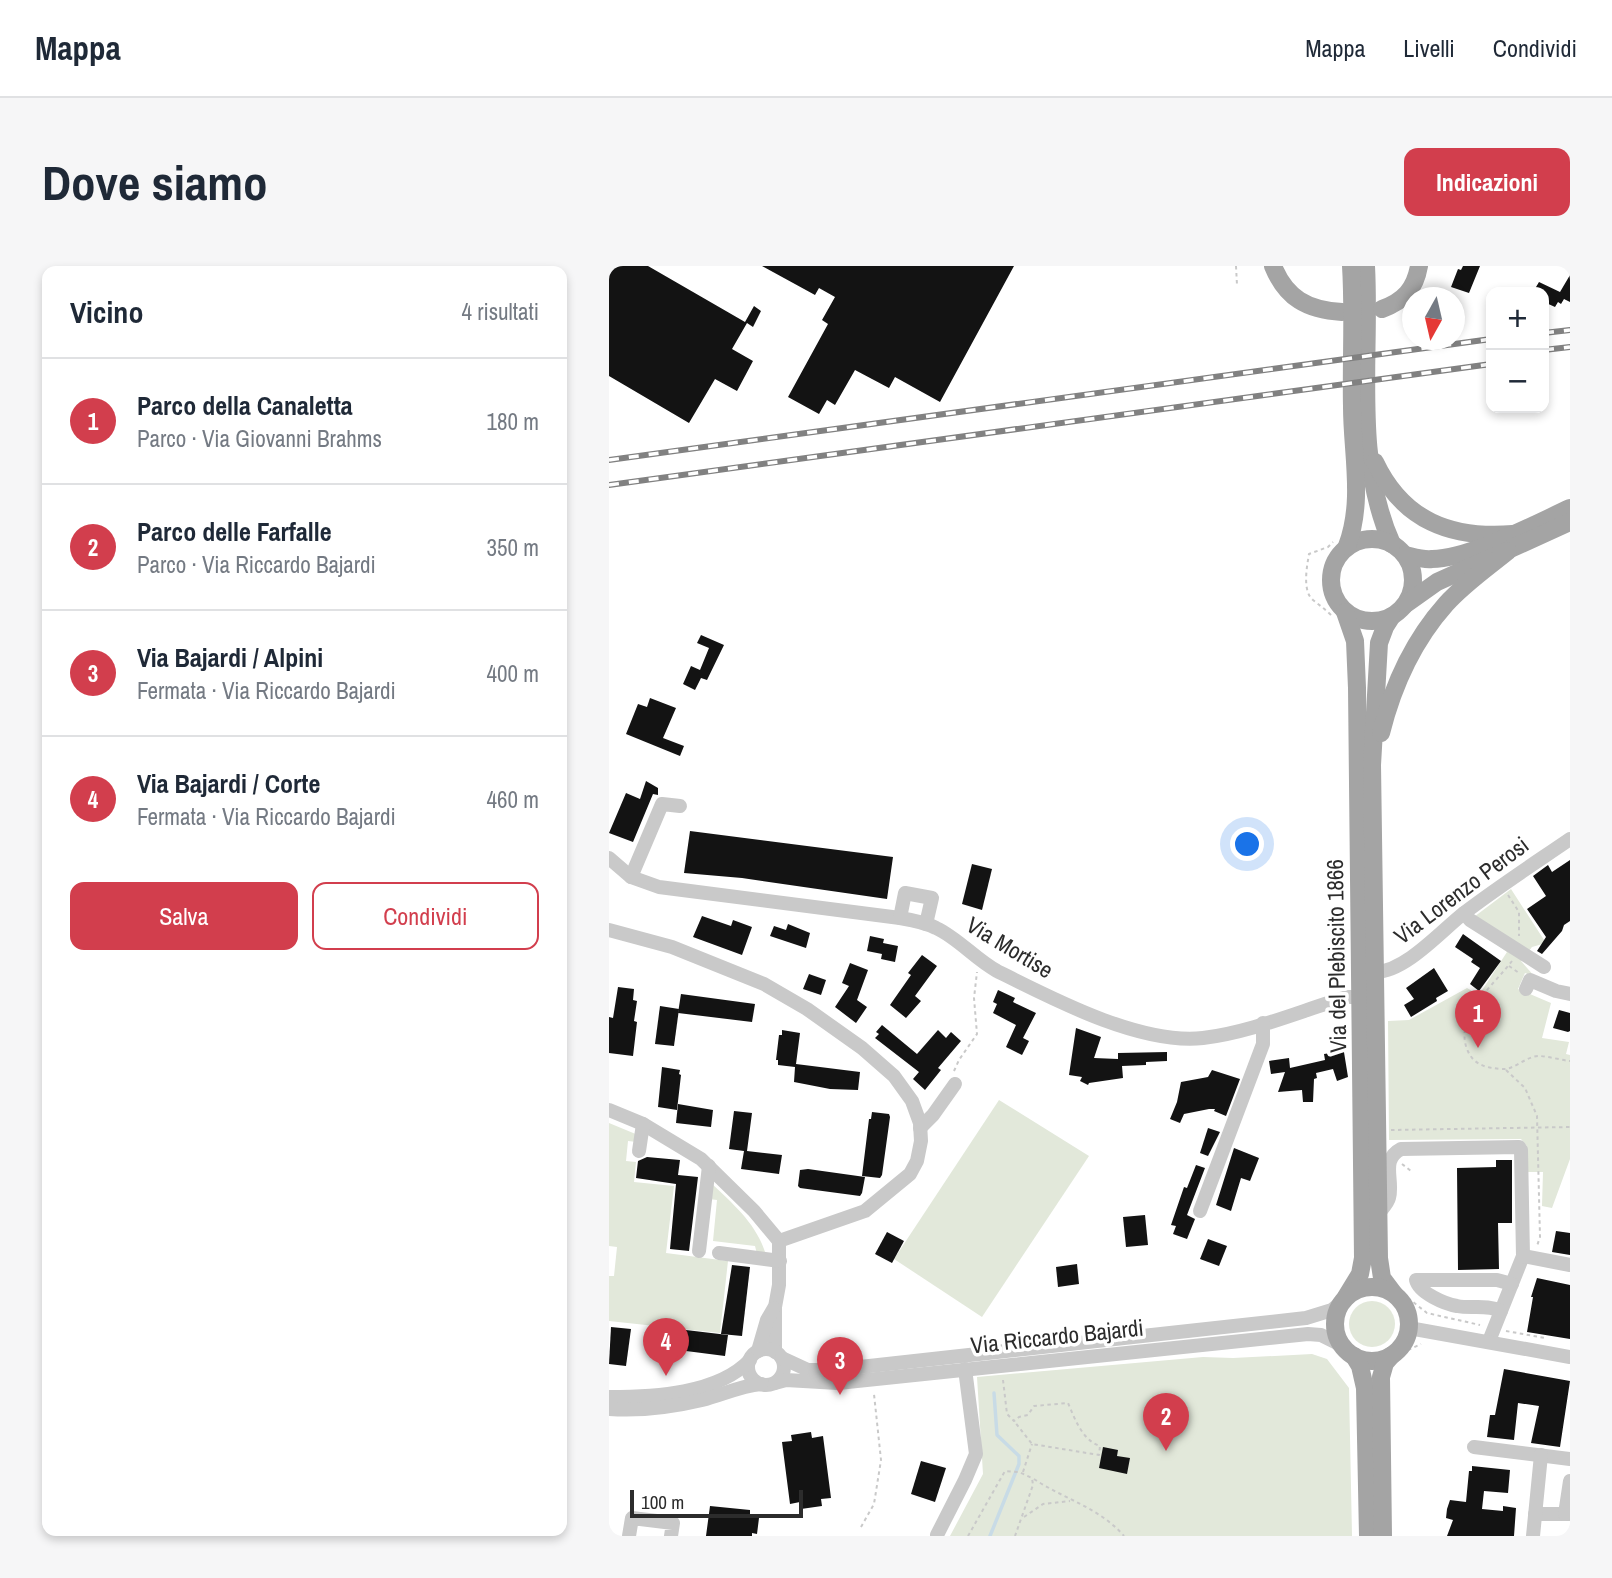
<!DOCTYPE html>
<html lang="it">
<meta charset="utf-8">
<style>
:root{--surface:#fff;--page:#f6f6f7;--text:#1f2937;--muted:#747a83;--line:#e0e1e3;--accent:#d23e4d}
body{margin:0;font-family:"Archivo Narrow",sans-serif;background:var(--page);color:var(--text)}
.controls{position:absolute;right:21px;top:21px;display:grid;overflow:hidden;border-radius:14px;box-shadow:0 4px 10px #0003}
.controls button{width:63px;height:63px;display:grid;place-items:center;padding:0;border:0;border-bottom:2px solid var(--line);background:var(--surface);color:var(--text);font:35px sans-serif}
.compass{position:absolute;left:793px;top:21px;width:63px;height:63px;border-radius:50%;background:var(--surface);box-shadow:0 4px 10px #0003;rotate:188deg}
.scale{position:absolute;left:21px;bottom:18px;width:173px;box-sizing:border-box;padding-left:7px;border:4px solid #2c2c2c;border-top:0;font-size:19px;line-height:24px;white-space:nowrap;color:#2c2c2c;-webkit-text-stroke:5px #fff;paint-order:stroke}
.you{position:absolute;left:639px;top:579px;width:24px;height:24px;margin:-18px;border:5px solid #fff;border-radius:50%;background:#1a73e8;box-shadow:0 0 0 10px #1a73e833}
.badge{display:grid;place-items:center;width:46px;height:46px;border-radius:50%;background:var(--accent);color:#fff;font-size:23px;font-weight:700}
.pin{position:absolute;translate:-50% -58px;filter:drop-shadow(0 2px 4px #0008)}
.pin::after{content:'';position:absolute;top:37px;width:24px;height:21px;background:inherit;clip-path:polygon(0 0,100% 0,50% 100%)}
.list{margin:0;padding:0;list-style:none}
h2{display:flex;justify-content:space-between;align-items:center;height:91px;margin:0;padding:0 28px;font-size:30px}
h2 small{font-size:23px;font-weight:400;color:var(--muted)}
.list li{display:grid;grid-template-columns:46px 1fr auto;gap:21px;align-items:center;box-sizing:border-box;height:126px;padding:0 28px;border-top:2px solid var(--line)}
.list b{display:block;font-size:26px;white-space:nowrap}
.list p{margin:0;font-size:23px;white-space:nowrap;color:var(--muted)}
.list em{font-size:23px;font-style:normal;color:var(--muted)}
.actions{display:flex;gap:14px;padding:21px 28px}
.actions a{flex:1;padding:16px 0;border:2px solid var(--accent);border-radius:14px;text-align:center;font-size:24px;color:var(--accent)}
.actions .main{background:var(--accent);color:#fff}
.map{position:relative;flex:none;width:961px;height:1270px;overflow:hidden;border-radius:14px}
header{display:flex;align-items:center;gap:42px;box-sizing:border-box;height:98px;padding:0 35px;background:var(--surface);border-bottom:2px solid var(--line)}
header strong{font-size:33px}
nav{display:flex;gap:38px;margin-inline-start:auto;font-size:24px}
.intro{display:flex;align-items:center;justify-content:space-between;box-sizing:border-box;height:168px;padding:0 42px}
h1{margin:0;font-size:49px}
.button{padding:18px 32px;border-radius:14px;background:var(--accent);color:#fff;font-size:24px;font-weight:700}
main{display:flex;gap:42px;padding:0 42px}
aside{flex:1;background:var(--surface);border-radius:14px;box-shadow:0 4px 10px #0003}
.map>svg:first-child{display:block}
</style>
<header>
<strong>Mappa</strong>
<nav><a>Mappa</a><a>Livelli</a><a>Condividi</a></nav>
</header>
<div class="intro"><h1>Dove siamo</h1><a class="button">Indicazioni</a></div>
<main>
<aside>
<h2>Vicino<small>4 risultati</small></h2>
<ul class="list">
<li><span class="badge">1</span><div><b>Parco della Canaletta</b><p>Parco · Via Giovanni Brahms</p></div><em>180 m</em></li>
<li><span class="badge">2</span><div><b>Parco delle Farfalle</b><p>Parco · Via Riccardo Bajardi</p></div><em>350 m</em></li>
<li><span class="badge">3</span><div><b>Via Bajardi / Alpini</b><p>Fermata · Via Riccardo Bajardi</p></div><em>400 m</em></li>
<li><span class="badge">4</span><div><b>Via Bajardi / Corte</b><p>Fermata · Via Riccardo Bajardi</p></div><em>460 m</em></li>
</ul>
<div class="actions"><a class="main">Salva</a><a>Condividi</a></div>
</aside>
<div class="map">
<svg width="961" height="1270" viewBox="0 0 961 1270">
<rect width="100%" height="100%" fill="#fff"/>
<!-- green -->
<g fill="#e2e8da">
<path d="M902,623l35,54 -14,4 -11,14 14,16 -10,-4 -7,16 33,14 -9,35 27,4 -3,12 4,1v104l-18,49 -10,-2 1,-34h-15l-1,-26 -6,-7 -132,1 -1,-119 21,-1 58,-32 12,7 28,-43 -41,-29z"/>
<path d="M390,834l90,56 -107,161 -88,-58z"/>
<path d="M0,857l29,12 -1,7 -9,-1 -2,20 10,1 -2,20 40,4 -8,67 62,8 -8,72 -111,-12v-45h5l3,-29 -8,-1z"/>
<path d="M102,917c23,22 46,41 55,72l-9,-1 -2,-8 -42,-5 4,-41 -8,-1z"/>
<circle cx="763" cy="1058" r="23"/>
<path d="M703,1088l15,5 22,29 3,148h-402l33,-62 -6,-97 226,-20 30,1z"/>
</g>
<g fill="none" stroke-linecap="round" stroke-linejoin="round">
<!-- stream -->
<path stroke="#c8dbe6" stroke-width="3.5" d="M381,1270l29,-72v-8l-22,-21 -3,-42"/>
</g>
<!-- building -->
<g fill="#131313">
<path d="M0,0h39l97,56 9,-16 7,5 -8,16 -6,-4 -15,26 21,12 -16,30 -22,-12 -26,44 -80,-47z"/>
<path d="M153,0h252l-74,136 -45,-25 -6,11 -34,-18 -20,35 -8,-5 -8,14 -31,-17 40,-73 -6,-4 13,-23 -16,-9 -4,7z"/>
<path d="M854,0h17l-11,27 -18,-6 7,-18 3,1z"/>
<path d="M961,9v27l-6,-3 -3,5 -3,-2 -3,5 -11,-5v-10h-11l6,-10 21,10z"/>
<path d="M92,369l23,10 -17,35 -6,-2 -6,12 -12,-6 8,-18 9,4 9,-22 -12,-5z"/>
<path d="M41,432l26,10 -13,30 21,8 -4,10 -54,-22 12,-30 9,3z"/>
<path d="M37,515l12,7v7l-5,-1 -20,48 -24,-9 17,-40 14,6z"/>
<path d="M81,565l203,26 -6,42 -145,-21 -58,-5z"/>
<path d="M961,594v61l-6,4 -2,6 -20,23 -5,-3 9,-14 -19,-28 19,-13 -13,-20 15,-11 4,7z"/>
<path d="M363,598l20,5 -10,41 -20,-6z"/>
<path d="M93,650l29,10 2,-6 19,7 -10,28 -49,-18z"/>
<path d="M179,658l22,9 -4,15 -36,-12 4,-10 12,4z"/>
<path d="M854,668l38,27 -22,30 -9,-7 10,-16 -9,-6 2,-3 -18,-12z"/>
<path d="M261,670l14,3 -1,4 15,3 -3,16 -14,-3 1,-5 -15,-3z"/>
<path d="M313,689l15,11 -22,30 6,5 -15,17 -16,-13 21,-30 -3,-2z"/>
<path d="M241,697l18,7 -11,30 10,7 -11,16 -21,-16 14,-21 -7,-3z"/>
<path d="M825,702l14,23 -12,7 1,3 -26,16 -7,-12 10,-6 -8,-11z"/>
<path d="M200,708l17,6 -5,15 -18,-6z"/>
<path d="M9,721l16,2 -1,11 4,1 -3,20 3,1 -4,34 -24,-3v-36l4,1z"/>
<path d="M389,724l17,8 -2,4 23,11 -13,25 6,3 -7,14 -16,-8 10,-22 -23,-12 4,-9 -4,-2z"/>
<path d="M72,728l74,10 -3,18 -74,-9z"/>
<path d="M51,740l19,3 -5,37 -19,-2z"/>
<path d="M950,744l11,3v18l-2,1 -15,-4z"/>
<path d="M273,759l35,29 21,-24 8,8 5,-6 10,9 -23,27 3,2 -16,20 -12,-11 6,-7 -44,-34 4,-4 -3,-2z"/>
<path d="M467,762l25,9 -7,21 24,1v-6l49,-1v9l-21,1v3l-24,1 1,12 -34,5 -1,2 -8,-4 2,-4 -13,-2z"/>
<path d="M173,764l18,3 -4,31 64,8 -2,18 -28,-1 -36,-7 1,-15 -17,-2v-5h-2l3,-25h3z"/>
<path d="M734,780l5,31 -11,4 -4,-12 -17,4 1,5 -3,1 -1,23h-10l-1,-12 -24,2 7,-20 -14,2 -2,-13 20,-3 1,10 35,-8 -1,-6 7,-1 -1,-4z"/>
<path d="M53,801l18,3 -1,4 2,1 -4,35 -19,-3z"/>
<path d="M603,804l28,9 -14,37 -12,-5 1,-2h-6l-25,5 -4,9 -10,-4 7,-17 4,-20 27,-5z"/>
<path d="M69,838l35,6 -2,17 -35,-4z"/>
<path d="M125,845l18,2 -5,38 35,4 -3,19 -38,-5 3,-18 -15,-2z"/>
<path d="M263,846l17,2 1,3 -8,58 -2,3 -18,-2 7,-57h2z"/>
<path d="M599,862l12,4 -12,24 -8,-3z"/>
<path d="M625,882l25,10 -9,23 -9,-3 -10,33 -15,-6z"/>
<path d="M38,891l33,3 -2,15 20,2 -9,74 -19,-2 6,-65 -40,-6 2,-17z"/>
<path d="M887,894h16v63h-14l1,46 -41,1 -1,-102 39,-1z"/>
<path d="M587,899l9,3 -18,47 8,4 -8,20 -14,-5 3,-8 -5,-1 13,-38 3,1z"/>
<path d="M199,903l57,8 -3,16 -2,3 -60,-8 -2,-2 2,-16z"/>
<path d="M536,949l3,30 -22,2 -3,-30z"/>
<path d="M947,965l14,2v22l-18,-3z"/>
<path d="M278,966l17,9 -12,22 -17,-9z"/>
<path d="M599,973l19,7 -8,20 -19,-7z"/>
<path d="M468,998l2,20 -21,3 -2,-20z"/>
<path d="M123,999l18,2 -8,69 -21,-2z"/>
<path d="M928,1012l33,7v54l-43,-7 6,-35h-2z"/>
<path d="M2,1061l20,2 -5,37 -17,-2z"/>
<path d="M60,1062l59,7 -3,21 -70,-9 3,-18z"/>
<path d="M895,1103l66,12 -10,66 -29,-4 8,-37 -21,-3 -4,37 -27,-3 3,-22h5z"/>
<path d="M202,1166l1,6 11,-2 8,62 -10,1 1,7 -21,3 -1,-7 -10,2 -8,-62 10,-1 -1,-6z"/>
<path d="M494,1181l15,3 -1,6 13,2 -3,16 -28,-6z"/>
<path d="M312,1195l25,7 -11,34 -24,-8z"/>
<path d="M863,1200l38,4 -2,23 -24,-2 -2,18 21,2v-5l13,2 -2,28h-67l6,-16 -7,-2 1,-9 3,-9 16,2 3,-31h3z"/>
<path d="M101,1240l40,4v7l9,1 -2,16 -5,-1v3h-46z"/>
</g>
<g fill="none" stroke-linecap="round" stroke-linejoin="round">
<!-- path -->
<g stroke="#c9c9c9" stroke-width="2" stroke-dasharray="3.5 3.5" stroke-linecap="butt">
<path d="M627,0l1,19"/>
<path d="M722,349c-6,-6 -12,-10 -18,-15 -11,-9 -6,-34 -4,-46l19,-7 5,-5"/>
<path d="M899,629l11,17v24"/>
<path d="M903,695c-18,24 -58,55 -45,88 6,16 19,19 35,20 12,1 23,-12 36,-13 10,0 22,4 32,5"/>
<path d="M900,700l10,7"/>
<path d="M897,804l19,18 12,28 3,121 -3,9"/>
<path d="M345,805l5,-11 18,-26 -3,-36 3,-26"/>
<path d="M782,864l179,-3"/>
<path d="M793,898l9,7"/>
<path d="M799,1032l19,15 53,12"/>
<path d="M897,1065l39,7"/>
<path d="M799,1084l13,-6"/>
<path d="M394,1114l4,34 7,7 5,-4 9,-2 6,-9 34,-3c7,16 14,37 32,43l-1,9 -67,-11 -18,-23"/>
<path d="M414,1206l9,-28"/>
<path d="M425,1213c30,20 66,29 90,57"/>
<path d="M415,1251l19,-13 27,-3"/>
<path d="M252,1261l13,-23 7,-44 -7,-66"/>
<path d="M359,1270l37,-65 14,1 13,6 1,7 -18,51"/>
</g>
<!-- minor -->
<g stroke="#c9c9c9" stroke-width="14">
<path d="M0,592l22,19 28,10 241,31c12,2 25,4 36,10 22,10 39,31 61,43 56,28 143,74 206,67 49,-6 97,-27 144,-41h14"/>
<path d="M22,611l31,-73 18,2"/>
<path d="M855,647l6,7 74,47"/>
<path d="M291,652l5,-25 27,5 -6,26"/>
<path d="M0,664l63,17 92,37 43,25 55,39 32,28 18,25 8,22 1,18 -4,20 -7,13 -45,37 -86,30"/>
<path d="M767,706c30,-1 65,-41 88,-59 34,-26 71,-50 106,-74"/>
<path d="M917,723l4,-9 26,11 14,3"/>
<path d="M0,844l34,14 58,35 53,52 25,30v44l-4,22v45"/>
<path d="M311,862l13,-13 22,-31"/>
<path d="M30,885l4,-27"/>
<path d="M591,945l63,-167v-21"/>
<path d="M770,947c3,-4 9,-10 10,-15 5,-18 -9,-38 12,-49l118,-2 2,3 2,106 -34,85"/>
<path d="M90,985l10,-85"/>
<path d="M110,987l61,8"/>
<path d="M914,990l47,9"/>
<path d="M892,1045c-15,-7 -29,-2 -44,-5 -12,-2 -38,-13 -41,-26h81l15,4"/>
<path d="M800,1062l161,29"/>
<circle cx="157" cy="1101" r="18"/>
<path d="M149,1085l9,-31 7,-12"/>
<path d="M173,1092l26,12h25l473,-52 26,-8 11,-9"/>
<path d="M166,1117l11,-3 52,3 470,-49 13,1 20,10"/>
<path d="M0,1131c44,0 109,-3 141,-37"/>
<path d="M0,1143c30,2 64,-2 93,-9 20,-5 38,-14 59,-16"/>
<path d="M865,1181l96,12"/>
<path d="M926,1248h35"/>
<path d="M956,1248l5,-33"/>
<path d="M328,1269l28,-55 11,-26 -11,-85"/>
<path d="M20,1270l3,-18 41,5 -2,13"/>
<path d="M924,1270l8,-81"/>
</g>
<!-- major -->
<g stroke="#a4a4a4" stroke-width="18">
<path d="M664,0c13,32 34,44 69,46"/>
<path d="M757,0c5,92 -13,191 26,278"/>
<path d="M773,43c22,-8 33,-20 37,-43"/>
<path d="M766,196c28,59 76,77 138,72"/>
<circle cx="763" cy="314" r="41"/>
<path d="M738,280c17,-45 5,-93 5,-139 -1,-47 2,-94 -1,-141"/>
<path d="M796,289c9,2 18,5 27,4 37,0 103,-35 138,-51"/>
<path d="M797,338l31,-22 133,-60"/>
<path d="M736,346l10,29 2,47 6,570 -3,16 -14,23"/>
<path d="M783,350l-7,11 -6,16 -7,122 7,493 3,20 12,16"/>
<path d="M772,467c12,-48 32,-92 65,-129 18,-20 41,-36 62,-53"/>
<circle cx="763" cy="1058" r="37"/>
<path d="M745,1090l6,10 5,22 3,148"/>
<path d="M774,1270l-2,-159 4,-14 7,-8"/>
</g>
<defs>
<g id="rail">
<path d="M935,67l26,-3"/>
<path d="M935,84l26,-3"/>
<path d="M0,194l882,-121"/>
<path d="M0,219l882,-121"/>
</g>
</defs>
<!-- rail casing -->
<use href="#rail" stroke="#818181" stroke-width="6"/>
<!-- rail -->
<use href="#rail" stroke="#fff" stroke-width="3.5" stroke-dasharray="10" stroke-linecap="butt"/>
</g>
<g text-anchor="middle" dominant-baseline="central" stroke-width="7" stroke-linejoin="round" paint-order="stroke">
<!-- street labels -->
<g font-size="23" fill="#2c2c2c" stroke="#fff">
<text transform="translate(852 624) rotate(-37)">Via Lorenzo Perosi</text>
<text transform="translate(401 681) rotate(31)">Via Mortise</text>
<text transform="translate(727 690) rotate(-91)">Via del Plebiscito 1866</text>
<text transform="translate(448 1070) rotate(-6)">Via Riccardo Bajardi</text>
</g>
</g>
</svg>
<div class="controls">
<button>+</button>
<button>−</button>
</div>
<svg class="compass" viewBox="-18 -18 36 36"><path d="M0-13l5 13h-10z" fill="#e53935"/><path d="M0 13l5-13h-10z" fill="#747a83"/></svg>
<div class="scale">100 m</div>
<div class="you"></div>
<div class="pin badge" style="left:869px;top:782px">1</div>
<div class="pin badge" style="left:557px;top:1185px">2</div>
<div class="pin badge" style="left:231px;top:1129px">3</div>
<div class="pin badge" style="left:57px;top:1110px">4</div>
</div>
</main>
